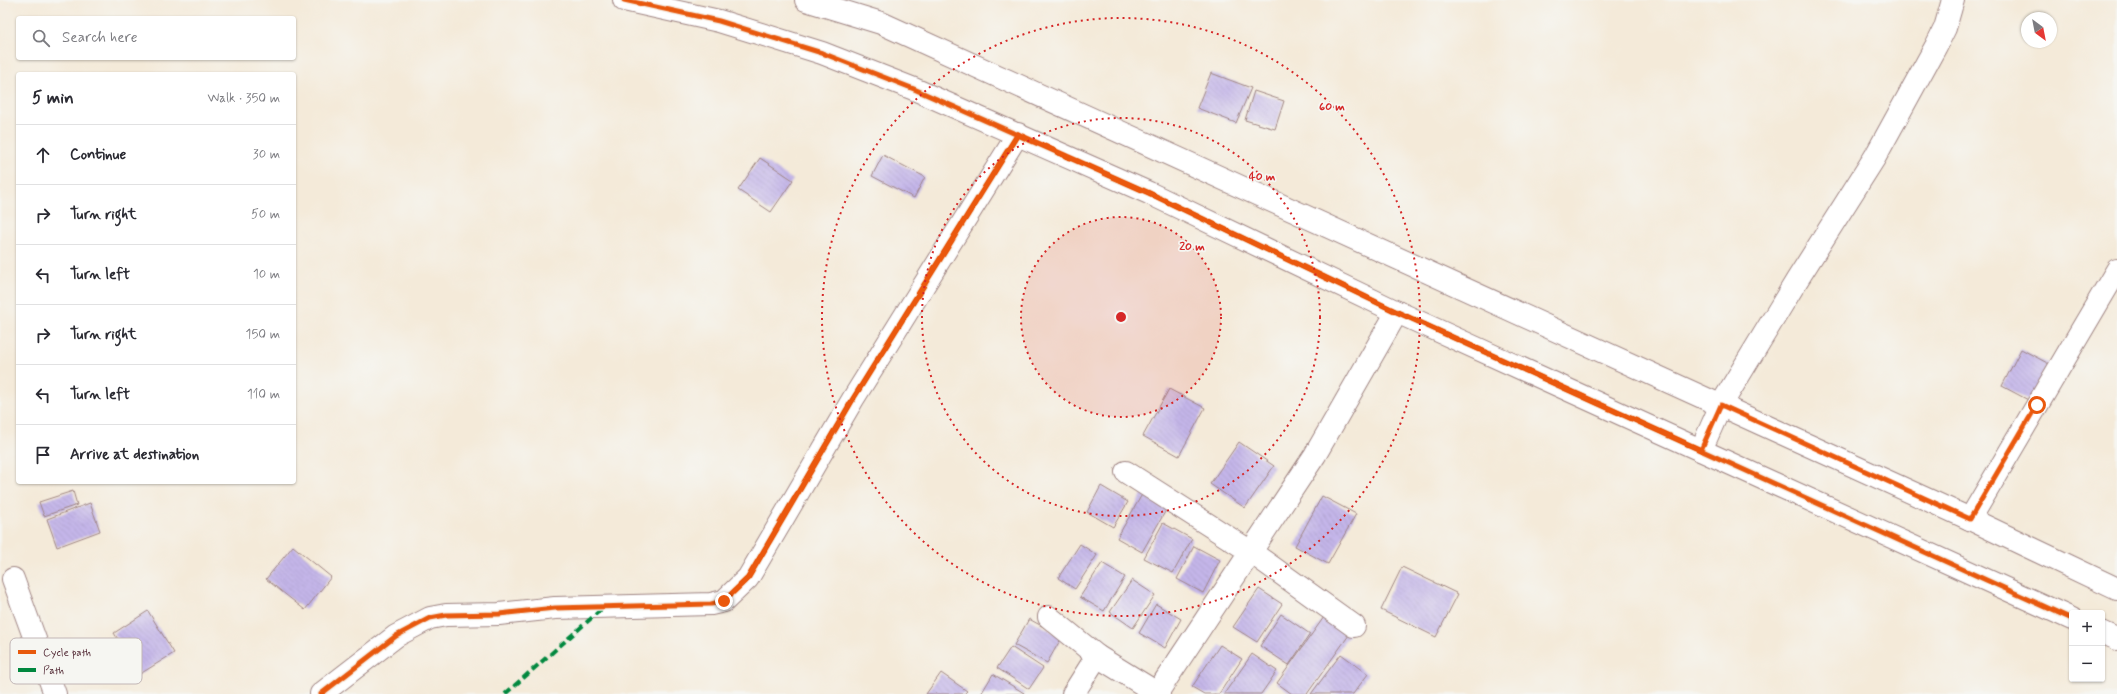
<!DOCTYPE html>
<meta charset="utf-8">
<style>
:root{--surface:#fff;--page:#f2f2f3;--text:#2b2b33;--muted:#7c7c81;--line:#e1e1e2}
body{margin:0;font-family:Mynerve,sans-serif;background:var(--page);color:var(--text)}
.controls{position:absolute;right:12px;bottom:12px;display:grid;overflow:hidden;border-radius:4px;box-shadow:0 1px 3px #0004}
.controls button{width:36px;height:36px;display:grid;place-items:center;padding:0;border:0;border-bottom:1px solid var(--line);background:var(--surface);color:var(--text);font:20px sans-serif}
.compass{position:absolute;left:2021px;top:12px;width:36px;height:36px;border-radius:50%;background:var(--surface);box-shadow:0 1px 3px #0004;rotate:148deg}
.stop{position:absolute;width:12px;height:12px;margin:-9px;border:3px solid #ea580c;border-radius:50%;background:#fff}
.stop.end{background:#ea580c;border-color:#fff;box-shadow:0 1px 4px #0008}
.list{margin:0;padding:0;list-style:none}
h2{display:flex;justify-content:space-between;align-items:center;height:52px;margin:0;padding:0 16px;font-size:17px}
h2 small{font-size:13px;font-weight:400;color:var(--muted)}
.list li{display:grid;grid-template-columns:26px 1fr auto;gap:12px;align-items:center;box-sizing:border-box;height:60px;padding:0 16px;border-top:1px solid var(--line)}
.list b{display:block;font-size:15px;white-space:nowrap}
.list em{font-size:13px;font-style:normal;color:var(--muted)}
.icon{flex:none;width:22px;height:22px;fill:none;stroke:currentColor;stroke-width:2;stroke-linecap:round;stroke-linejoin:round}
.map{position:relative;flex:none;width:2117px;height:694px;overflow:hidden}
.search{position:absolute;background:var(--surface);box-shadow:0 1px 3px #0004;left:16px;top:16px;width:280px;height:44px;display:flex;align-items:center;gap:10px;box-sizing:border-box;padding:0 14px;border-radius:4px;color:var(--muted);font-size:15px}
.panel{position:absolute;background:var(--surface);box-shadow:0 1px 3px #0004;left:16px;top:72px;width:280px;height:412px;border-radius:4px}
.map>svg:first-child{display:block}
</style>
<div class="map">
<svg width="2117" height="694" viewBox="0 0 2117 694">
<defs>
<pattern id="building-back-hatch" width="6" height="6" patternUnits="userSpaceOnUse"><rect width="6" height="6" fill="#c4b6e9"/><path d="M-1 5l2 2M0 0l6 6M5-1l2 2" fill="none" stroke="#aa9cc8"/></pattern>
</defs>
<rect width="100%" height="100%" fill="#f6f6f2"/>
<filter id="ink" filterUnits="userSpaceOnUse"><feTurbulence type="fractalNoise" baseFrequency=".025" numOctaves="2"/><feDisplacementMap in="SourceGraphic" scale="8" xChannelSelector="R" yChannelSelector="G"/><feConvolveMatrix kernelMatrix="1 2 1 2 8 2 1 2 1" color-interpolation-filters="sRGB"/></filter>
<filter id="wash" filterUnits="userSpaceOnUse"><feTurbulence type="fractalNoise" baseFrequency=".012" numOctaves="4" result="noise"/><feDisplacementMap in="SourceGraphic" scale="16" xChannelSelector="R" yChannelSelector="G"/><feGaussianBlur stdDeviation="0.9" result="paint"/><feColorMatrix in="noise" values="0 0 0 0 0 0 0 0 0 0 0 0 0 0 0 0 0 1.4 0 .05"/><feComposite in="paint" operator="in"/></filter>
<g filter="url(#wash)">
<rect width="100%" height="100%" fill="#f4ead9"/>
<g id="blocks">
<!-- building -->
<g fill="url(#building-back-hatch)">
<path d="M1211,73l40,15 -15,35 -39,-15z"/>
<path d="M1254,91l30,10 -9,28 -30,-9z"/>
<path d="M883,155l42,22 -11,21 -42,-22z"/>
<path d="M760,158l33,22 -22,32 -33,-22z"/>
<path d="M2021,349l30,16 -19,37 -30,-16z"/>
<path d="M1169,389l36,19 -26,48 -36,-20z"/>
<path d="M1239,442l35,24 -29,42 -35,-24z"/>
<path d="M1101,486l27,16 -15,25 -26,-15z"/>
<path d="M73,491l4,14 -33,11 -5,-14z"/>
<path d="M1144,491l25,14 -27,47 -25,-14z"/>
<path d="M1322,496l34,18 -28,50 -33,-18z"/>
<path d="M90,503l10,28 -43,16 -10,-28z"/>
<path d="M1163,523l29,16 -19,34 -29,-15z"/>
<path d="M1080,544l17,11 -22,34 -17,-11z"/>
<path d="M293,546l38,31 -26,33 -39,-31z"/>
<path d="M1194,546l26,14 -17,33 -26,-14z"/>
<path d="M1102,563l23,14 -21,34 -24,-14z"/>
<path d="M1402,567l56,27 -22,43 -55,-27z"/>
<path d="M1132,580l23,15 -22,33 -23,-16z"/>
<path d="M1259,589l23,15 -25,38 -24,-15z"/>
<path d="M1156,604l25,15 -16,29 -26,-15z"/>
<path d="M148,611l26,42 -34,21 -26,-41z"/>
<path d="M1281,614l29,20 -21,31 -29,-19z"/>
<path d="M1324,617l25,18 -42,59h-15l-15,-11z"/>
<path d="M1029,619l33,18 -15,26 -33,-18z"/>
<path d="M1220,645l22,14 -23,35h-15l-12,-7z"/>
<path d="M1011,647l32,21 -14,21 -32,-21z"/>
<path d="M1252,654l25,17 -16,23h-37z"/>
<path d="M1341,654l27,20 -15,20h-42z"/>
<path d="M941,673l26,18 -3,3h-38z"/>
<path d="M993,674l31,19v1h-43z"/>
</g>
</g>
</g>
<g filter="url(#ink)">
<use href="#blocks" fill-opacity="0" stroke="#9f8482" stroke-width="1"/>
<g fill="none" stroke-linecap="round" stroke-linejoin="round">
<defs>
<g id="minor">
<path d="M1721,405l76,-125 78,-123 61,-111 9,-18 8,-28"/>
<path d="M1126,472l125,80 103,74"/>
<path d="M1970,519l147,-249"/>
<path d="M13,579l42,115"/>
<path d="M1049,617l48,39"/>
<path d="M321,694l75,-58 34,-18 16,-3 53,-1 56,-6 156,-4 13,-3 24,-23 105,-179 165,-265"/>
<path d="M1073,694l24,-38 60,37"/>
<path d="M1159,694l-2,-1 158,-238 82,-143"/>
</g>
<g id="tertiary">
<path d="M624,0l95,21 103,32 92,36 235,104 248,119 675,307"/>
<path d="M806,0l75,23 1089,496 147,70"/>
<path d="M1701,450l20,-45"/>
<path d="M2102,632l15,7"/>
</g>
</defs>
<!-- minor casing -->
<use href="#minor" stroke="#9f8482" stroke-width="24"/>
<!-- tertiary casing -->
<use href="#tertiary" stroke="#9f8482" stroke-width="24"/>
<!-- minor -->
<use href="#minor" stroke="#fff" stroke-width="22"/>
<!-- tertiary -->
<use href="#tertiary" stroke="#fff" stroke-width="22"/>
<!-- quiet -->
<path stroke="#00873e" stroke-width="4" stroke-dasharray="8 4" stroke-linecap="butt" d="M505,694l99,-87"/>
<defs>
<g id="cycleway">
<path d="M624,0l95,21 103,32 92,36 235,104 248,119 675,307"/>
<path d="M321,694l75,-58 34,-18 16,-3 53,-1 56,-6 156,-4 13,-3 24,-23 105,-179 165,-265"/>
</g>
</defs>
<!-- cycleway casing -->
<use href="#cycleway" stroke="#f6f6f2" stroke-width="8"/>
<!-- cycleway -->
<use href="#cycleway" stroke="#e8590c" stroke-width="5"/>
</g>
</g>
<g fill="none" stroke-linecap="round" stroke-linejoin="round" filter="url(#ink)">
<!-- route -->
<path stroke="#ea580c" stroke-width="5" d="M724,601l24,-23 105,-179 165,-265 131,59 248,119 304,138 20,-45 249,114 67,-114"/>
</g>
<!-- distance rings -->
<circle cx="1121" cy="317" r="100" fill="#d62828" fill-opacity=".12"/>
<g fill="none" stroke="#d62828" stroke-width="2" stroke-dasharray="2 4">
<circle cx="1121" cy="317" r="100"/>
<circle cx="1121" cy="317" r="199"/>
<circle cx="1121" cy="317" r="299"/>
</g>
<!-- legend -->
<rect x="10" y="638" width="132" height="46" rx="6" fill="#f6f6f2" stroke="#c2b6b6" stroke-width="1"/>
<rect x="18" y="650" width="18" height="4" fill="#e8590c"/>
<rect x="18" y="668" width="18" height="4" fill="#00873e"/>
<g font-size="11" fill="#4a1f2b">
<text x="43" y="656">Cycle path</text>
<text x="43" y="674">Path</text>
</g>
<circle cx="1121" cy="317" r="6" fill="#d62828" stroke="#f6f6f2" stroke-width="2"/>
<g font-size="12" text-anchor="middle" font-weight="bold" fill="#d62828" stroke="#f6f6f2" stroke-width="3.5" stroke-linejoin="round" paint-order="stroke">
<text x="1332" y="110">60 m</text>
<text x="1262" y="180">40 m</text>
<text x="1192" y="250">20 m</text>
</g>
</svg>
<div class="controls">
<button>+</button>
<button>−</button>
</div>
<svg class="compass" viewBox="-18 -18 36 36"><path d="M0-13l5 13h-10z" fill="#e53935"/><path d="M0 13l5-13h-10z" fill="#7c7c81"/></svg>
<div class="stop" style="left:2037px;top:405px"></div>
<div class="stop end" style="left:724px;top:601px"></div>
<div class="search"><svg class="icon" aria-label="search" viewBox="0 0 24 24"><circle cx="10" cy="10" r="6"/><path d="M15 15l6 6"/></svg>Search here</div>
<section class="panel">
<h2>5 min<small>Walk · 350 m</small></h2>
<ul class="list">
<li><svg class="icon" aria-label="ahead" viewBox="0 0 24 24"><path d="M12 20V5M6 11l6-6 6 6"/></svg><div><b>Continue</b></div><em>30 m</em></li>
<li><svg class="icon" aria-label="right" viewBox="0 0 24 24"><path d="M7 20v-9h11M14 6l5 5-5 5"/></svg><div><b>Turn right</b></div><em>50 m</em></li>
<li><svg class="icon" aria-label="left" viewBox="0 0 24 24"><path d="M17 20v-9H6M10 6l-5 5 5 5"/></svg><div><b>Turn left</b></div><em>10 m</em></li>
<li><svg class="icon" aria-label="right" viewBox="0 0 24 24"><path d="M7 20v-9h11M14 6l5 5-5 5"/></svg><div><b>Turn right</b></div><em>150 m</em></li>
<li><svg class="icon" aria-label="left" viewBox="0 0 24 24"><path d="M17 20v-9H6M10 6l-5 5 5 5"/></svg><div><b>Turn left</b></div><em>110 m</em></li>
<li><svg class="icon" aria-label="arrive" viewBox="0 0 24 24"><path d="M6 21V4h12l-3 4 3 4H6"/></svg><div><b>Arrive at destination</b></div></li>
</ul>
</section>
</div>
